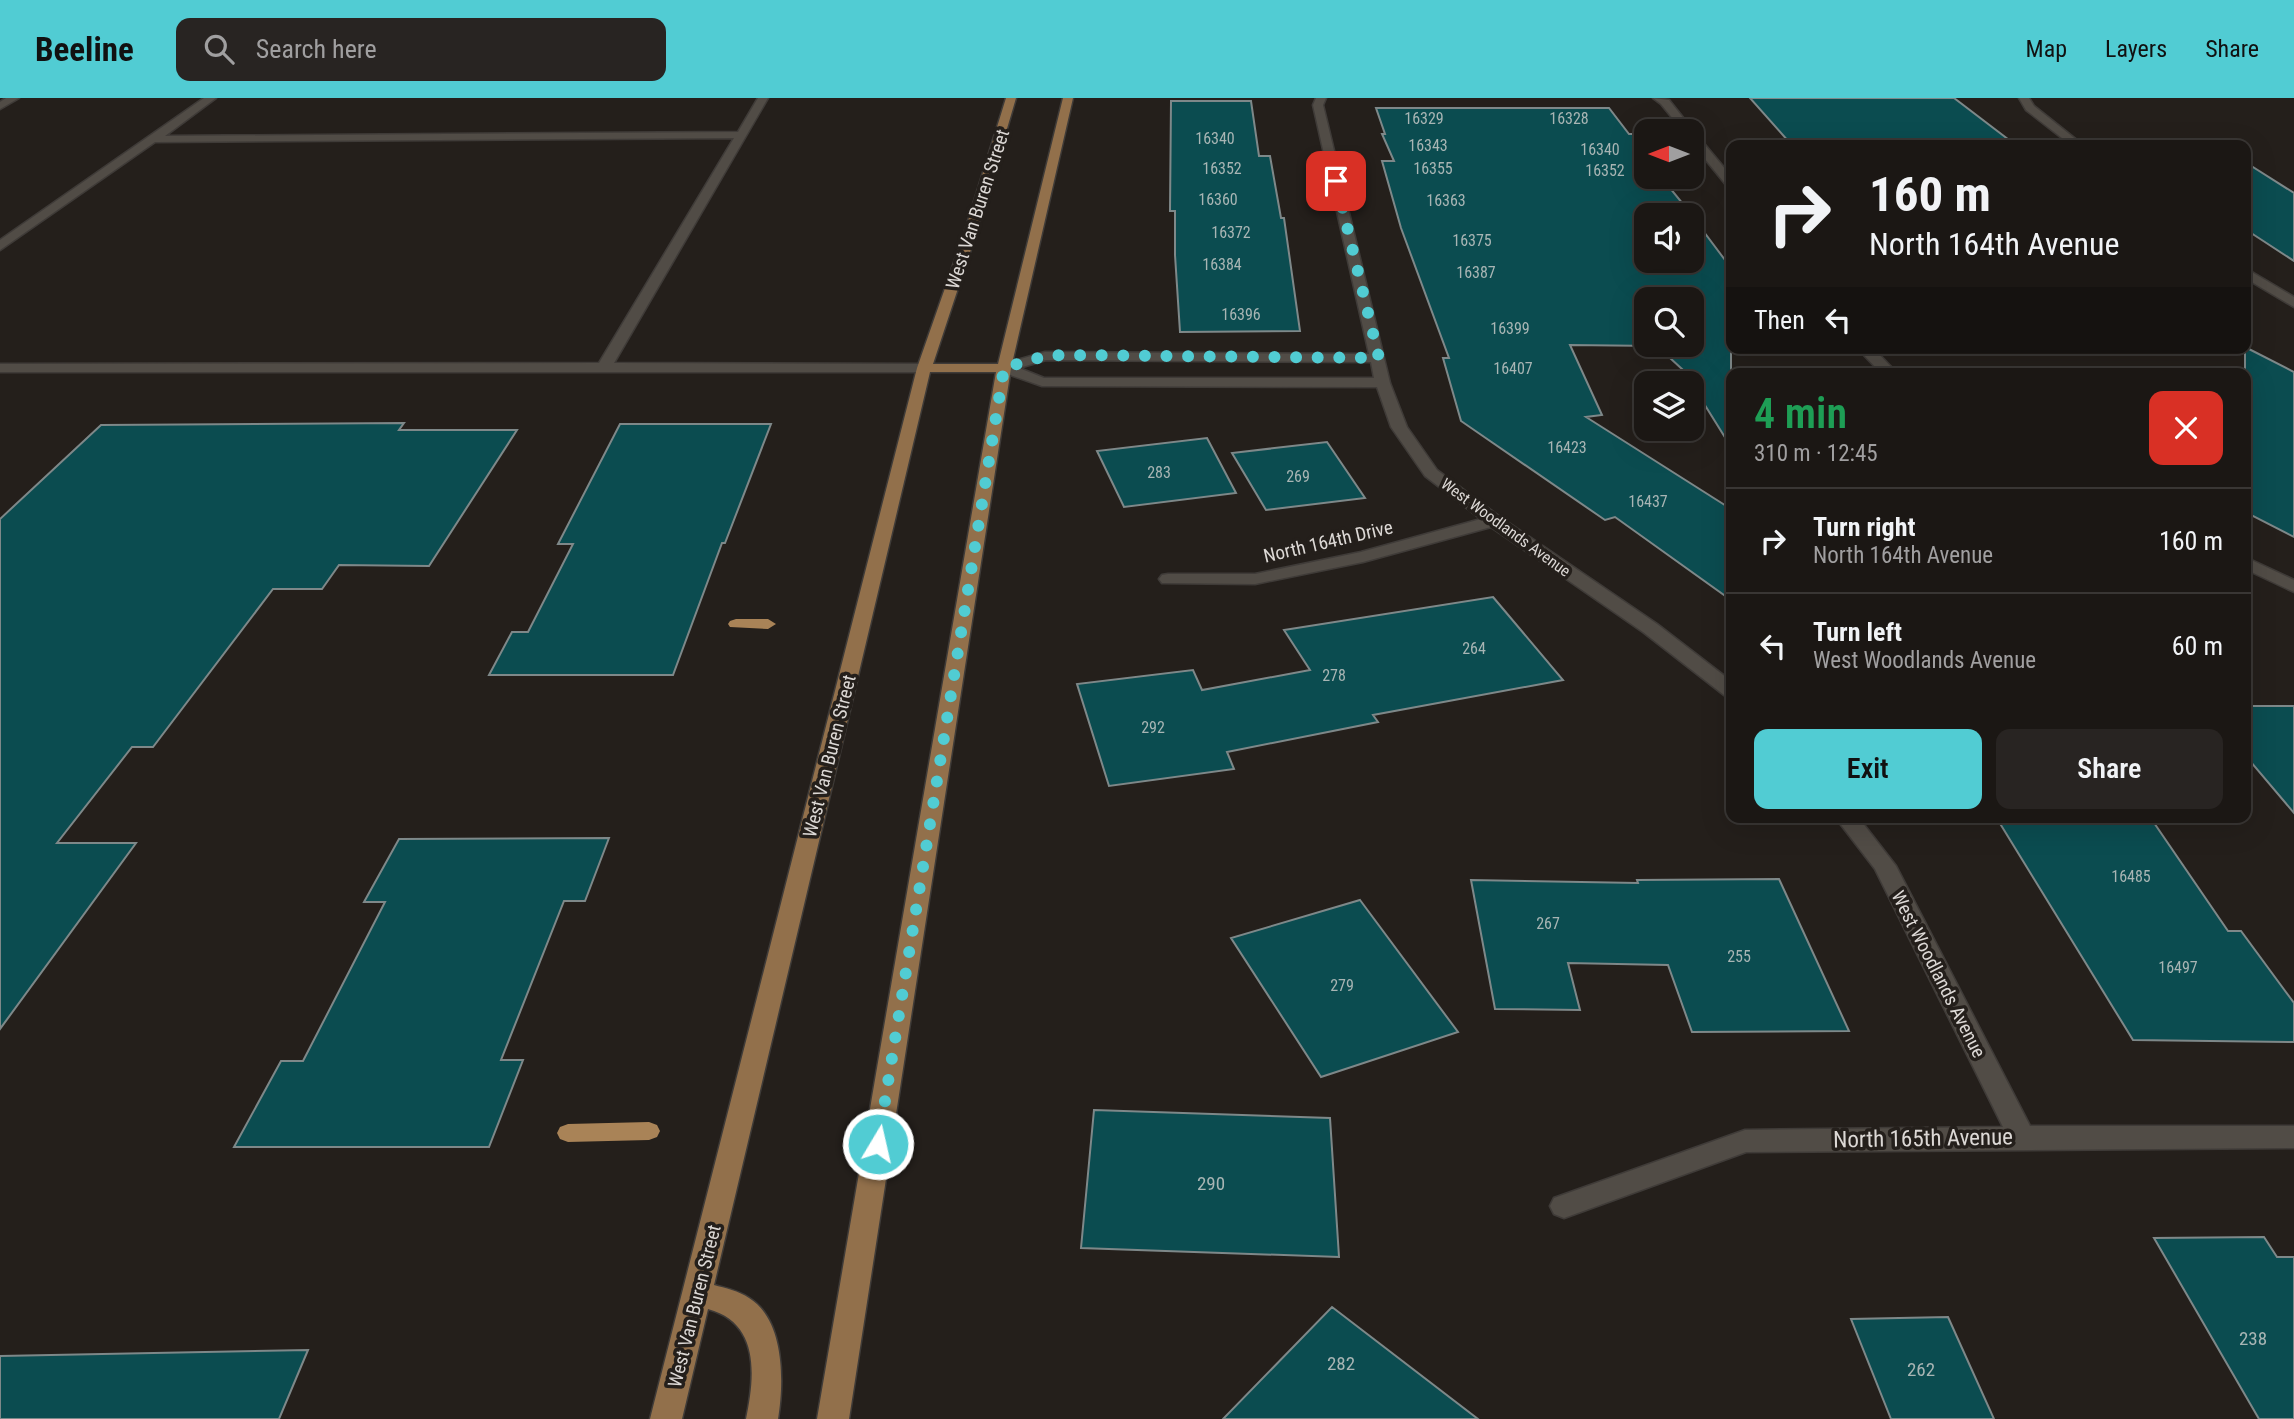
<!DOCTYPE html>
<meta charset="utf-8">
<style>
:root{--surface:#1b1714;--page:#282422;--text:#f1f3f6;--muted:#a09fa0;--line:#393634;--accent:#51ccd3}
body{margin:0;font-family:"Roboto Condensed",sans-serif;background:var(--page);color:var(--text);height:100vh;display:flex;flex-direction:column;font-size:26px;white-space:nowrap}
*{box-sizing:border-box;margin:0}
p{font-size:23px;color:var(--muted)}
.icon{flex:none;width:38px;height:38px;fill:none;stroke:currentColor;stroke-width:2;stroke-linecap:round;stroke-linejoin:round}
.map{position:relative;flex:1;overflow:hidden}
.side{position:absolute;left:1726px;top:270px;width:525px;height:455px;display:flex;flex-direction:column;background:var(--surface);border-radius:14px;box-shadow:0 7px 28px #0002,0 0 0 2px var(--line)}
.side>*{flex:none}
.top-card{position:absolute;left:1726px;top:42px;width:525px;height:214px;border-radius:14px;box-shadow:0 7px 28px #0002,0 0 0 2px var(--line);background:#1b1714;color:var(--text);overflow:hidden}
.needle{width:46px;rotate:270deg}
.controls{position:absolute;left:1634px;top:21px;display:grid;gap:14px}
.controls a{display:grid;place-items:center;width:70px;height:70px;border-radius:14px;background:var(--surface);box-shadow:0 7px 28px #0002,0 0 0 2px var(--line);font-size:35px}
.pin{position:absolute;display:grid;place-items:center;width:60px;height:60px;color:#fff;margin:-30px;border-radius:14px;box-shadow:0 4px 10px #0006}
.me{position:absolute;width:77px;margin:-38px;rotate:9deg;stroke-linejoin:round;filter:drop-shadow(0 0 5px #0008)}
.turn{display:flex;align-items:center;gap:24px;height:147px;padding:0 28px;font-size:32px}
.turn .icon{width:91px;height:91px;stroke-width:2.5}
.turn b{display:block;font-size:49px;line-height:60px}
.then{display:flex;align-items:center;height:66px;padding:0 28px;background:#0003;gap:14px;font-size:26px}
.round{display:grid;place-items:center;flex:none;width:74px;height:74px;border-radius:14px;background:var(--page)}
.head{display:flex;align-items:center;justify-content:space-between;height:119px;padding:0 28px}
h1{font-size:42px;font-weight:600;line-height:52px;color:#1e9e55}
.cta{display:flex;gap:14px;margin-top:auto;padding:14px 28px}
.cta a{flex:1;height:80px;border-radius:14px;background:var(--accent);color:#111;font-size:28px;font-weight:600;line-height:80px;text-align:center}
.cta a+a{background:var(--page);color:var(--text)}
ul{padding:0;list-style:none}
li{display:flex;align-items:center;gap:21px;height:105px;padding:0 28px;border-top:2px solid var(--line)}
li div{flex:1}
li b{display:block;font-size:26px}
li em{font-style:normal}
header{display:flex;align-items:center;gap:42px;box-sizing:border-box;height:98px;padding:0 35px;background:var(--accent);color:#111}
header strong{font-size:33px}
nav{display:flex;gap:38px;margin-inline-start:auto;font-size:24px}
.search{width:490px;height:63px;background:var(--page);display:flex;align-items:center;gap:18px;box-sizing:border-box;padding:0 24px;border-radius:14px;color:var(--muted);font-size:26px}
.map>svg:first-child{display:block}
</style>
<header>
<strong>Beeline</strong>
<div class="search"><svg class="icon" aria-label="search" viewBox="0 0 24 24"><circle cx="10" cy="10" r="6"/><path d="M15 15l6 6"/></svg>Search here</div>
<nav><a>Map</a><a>Layers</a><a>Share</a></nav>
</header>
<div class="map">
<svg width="2294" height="1321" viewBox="0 0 2294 1321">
<rect width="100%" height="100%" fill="#241f1b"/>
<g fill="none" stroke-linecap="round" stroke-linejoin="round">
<path fill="#a98357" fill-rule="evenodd" d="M736,521h32l8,5 -8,5 -38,-2 -2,-3 2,-3z
M649,1024l8,3 3,6 -3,6 -8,3 -81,2 -8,-3 -3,-6 3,-6 8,-3z"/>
</g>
<path fill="#0b4c50" stroke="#7e8889" stroke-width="2" fill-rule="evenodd" d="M1750,0h204l59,45 -224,-1z
M1171,3h80l8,55h11l11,62h3l16,113 -120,1 -5,-77v-44h-5z
M1376,10h233l20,26h5l13,19v24h14l31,38h-45v46h45v-45l39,52v179l-48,-77 -26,-24 -87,-1 32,70 -16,2 145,92v91l-116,-83 -10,3 -144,-99 -18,-63h6l-48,-130 -19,-67h12l-12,-27h3zM1647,201h45v46h-45z
M2245,64l49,31v68l-49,-32z
M2245,249l49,25v165l-49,-25z
M404,325l-5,7h118l-88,136 -90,-1 -17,24h-49l-120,158h-21l-75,96h79l-136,186v-510l101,-94z
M620,326h151l-46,119h-3l-49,132h-184l23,-43h16l45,-88h-15z
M1207,340l29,55 -112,14 -27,-56z
M1327,344l38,56 -99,12 -34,-57z
M1493,499l70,83 -190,35 5,7 -151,30 7,17 -125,17 -32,-102 116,-14 9,20 108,-20 -26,-40z
M2245,608h49v107l-49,-58z
M1996,719h154l78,114h13l53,72v39l-161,-2z
M609,740l-24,63h-21l-63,159h22l-34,87h-255l47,-86h22l82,-159h-21l35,-63z
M1779,781l70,152 -157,1 -24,-67 -100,-2 12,47 -85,-1 -24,-129 167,3 -1,-3z
M1360,802l98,132 -137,45 -90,-139z
M1094,1012l236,8 9,139 -258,-9z
M2264,1139l13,20h17v162h-35l-105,-181z
M1332,1209l146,112h-255z
M1948,1219l46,102h-103l-40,-100z
M308,1252l-29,69h-279v-63z"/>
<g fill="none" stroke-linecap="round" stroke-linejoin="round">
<g stroke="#3f3b38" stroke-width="3">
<path id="service" d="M6,0h13l-19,11v-7z
M204,0h12l-51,38 573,-4 20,-34h10l-154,265 310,1 7,4 -7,4h-924v-8l599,-1 135,-225 -579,4 -155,108v-10z"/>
</g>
<g stroke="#3f3b38" stroke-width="3">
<path id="minor" d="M1316,0h10l-3,7 67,278 17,44 30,43 63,47 157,107 74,57v16l-7,-2 -81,-63 -152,-105 -128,35 -108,22 -93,-1 -3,-4 3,-4 6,-1h87l106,-22 120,-33 -56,-43 -34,-49 -14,-40 -335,-1 -43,-15 -2,-3 2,-3 46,-13 324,2 -56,-249zM1046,262l325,2 3,16h-330l-25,-10z
M1653,0l16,2 23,29 1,2 -1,2 -9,-2 -22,-27z
M2019,0h10l5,8 49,39h-12l-45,-35z
M1692,35l4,1 35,42v11l-4,-1 -35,-43z
M2245,170l49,29v10l-49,-29z
M1857,250h16l24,25h-16z
M2245,459l49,23v12l-49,-23z
M1835,719h23l38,49 134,260h264v22l-548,4 -182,66 -10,-4 -4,-8 4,-8 191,-68 258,-3 -128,-258z"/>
</g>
<g stroke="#3f3b38" stroke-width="3">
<path id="primary" d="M1006,0h10l-40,136 -43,130h65l65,-266h10l-62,270 -162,1051h-32l179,-1047h-66l-216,913c11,3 25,6 35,13 36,22 35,85 29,121h-32c9,-43 14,-96 -38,-110l-26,110h-32l267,-1051 47,-134z"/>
</g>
<use href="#service" fill="#514c46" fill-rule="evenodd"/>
<use href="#minor" fill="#514c46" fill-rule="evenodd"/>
<use href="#primary" fill="#92704b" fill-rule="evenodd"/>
</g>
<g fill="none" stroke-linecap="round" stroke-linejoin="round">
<path stroke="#51ccd3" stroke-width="12" stroke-dasharray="0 21.6" d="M878,1046l126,-776 41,-12 20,-1 314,3 -43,-177"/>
</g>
<g text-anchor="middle" stroke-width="7" stroke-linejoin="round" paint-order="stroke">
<g font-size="16" fill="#a8b5b4">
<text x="1424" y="26">16329</text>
<text x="1569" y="26">16328</text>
<text x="1215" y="46">16340</text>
<text x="1428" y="53">16343</text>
<text x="1600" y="57">16340</text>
<text x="1222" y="76">16352</text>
<text x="1433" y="76">16355</text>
<text x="1605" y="78">16352</text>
<text x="1218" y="107">16360</text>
<text x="1446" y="108">16363</text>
<text x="1231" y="140">16372</text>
<text x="1472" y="148">16375</text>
<text x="1222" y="172">16384</text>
<text x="1476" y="180">16387</text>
<text x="1241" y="222">16396</text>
<text x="1510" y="236">16399</text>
<text x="1513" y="276">16407</text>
<text x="1567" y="355">16423</text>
<text x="1159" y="380">283</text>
<text x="1298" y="384">269</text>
<text x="1648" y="409">16437</text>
<text x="1474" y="556">264</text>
<text x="1334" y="583">278</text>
<text x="1153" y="635">292</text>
<text x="2131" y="784">16485</text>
<text x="1548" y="831">267</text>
<text x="1739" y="864">255</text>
<text x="2178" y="875">16497</text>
<text x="1342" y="893">279</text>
</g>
<g font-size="16" fill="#dcd8d5" stroke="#241f1b">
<text transform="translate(1506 429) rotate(36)" y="6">West Woodlands Avenue</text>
</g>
<g font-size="19" fill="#dcd8d5" stroke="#241f1b">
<text transform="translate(977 111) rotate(-72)" y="7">West Van Buren Street</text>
<text transform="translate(1328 443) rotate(-13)" y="7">North 164th Drive</text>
<text transform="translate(829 658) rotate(-76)" y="7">West Van Buren Street</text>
<text transform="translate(1939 876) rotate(63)" y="7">West Woodlands Avenue</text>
<text transform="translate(694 1208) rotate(-76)" y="7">West Van Buren Street</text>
</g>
<g font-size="19" fill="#a8b5b4">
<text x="1211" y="1092">290</text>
<text x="2253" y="1247">238</text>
<text x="1341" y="1272">282</text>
<text x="1921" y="1278">262</text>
</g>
<g font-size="23" fill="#dcd8d5" stroke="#241f1b">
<text transform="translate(1923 1040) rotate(-1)" y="8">North 165th Avenue</text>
</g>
</g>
</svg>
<div class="controls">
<a><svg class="needle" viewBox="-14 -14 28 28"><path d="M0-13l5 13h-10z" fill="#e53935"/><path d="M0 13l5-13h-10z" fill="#a09fa0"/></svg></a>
<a><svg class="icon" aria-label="sound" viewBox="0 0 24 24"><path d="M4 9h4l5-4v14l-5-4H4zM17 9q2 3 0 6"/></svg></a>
<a><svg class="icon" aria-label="search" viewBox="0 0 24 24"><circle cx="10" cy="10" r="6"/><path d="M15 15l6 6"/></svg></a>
<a><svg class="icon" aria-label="layers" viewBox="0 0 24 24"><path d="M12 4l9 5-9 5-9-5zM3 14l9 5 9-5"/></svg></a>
</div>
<div class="pin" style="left:1336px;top:83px;background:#d93025"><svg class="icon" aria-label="arrive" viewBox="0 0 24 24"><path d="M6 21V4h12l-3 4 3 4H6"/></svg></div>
<svg class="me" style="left:878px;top:1046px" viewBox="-20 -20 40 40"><circle r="17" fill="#51ccd3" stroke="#fff" stroke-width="3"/><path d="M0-11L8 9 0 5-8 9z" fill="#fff"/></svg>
<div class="top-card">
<div class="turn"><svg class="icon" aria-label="right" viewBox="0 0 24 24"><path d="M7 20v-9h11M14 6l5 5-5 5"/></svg><div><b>160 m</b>North 164th Avenue</div></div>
<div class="then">Then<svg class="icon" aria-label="left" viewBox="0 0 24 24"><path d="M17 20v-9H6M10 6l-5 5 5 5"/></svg></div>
</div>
<section class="side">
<div class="head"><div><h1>4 min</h1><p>310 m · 12:45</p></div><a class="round" style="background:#d93025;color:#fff"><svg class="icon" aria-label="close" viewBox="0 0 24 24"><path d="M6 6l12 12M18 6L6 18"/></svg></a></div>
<ul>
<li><svg class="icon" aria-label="right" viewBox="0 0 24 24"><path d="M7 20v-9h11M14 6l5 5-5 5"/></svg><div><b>Turn right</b><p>North 164th Avenue</p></div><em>160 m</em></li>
<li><svg class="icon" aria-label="left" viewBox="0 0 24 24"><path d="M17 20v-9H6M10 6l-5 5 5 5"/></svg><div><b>Turn left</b><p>West Woodlands Avenue</p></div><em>60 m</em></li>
</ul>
<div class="cta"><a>Exit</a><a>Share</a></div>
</section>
</div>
